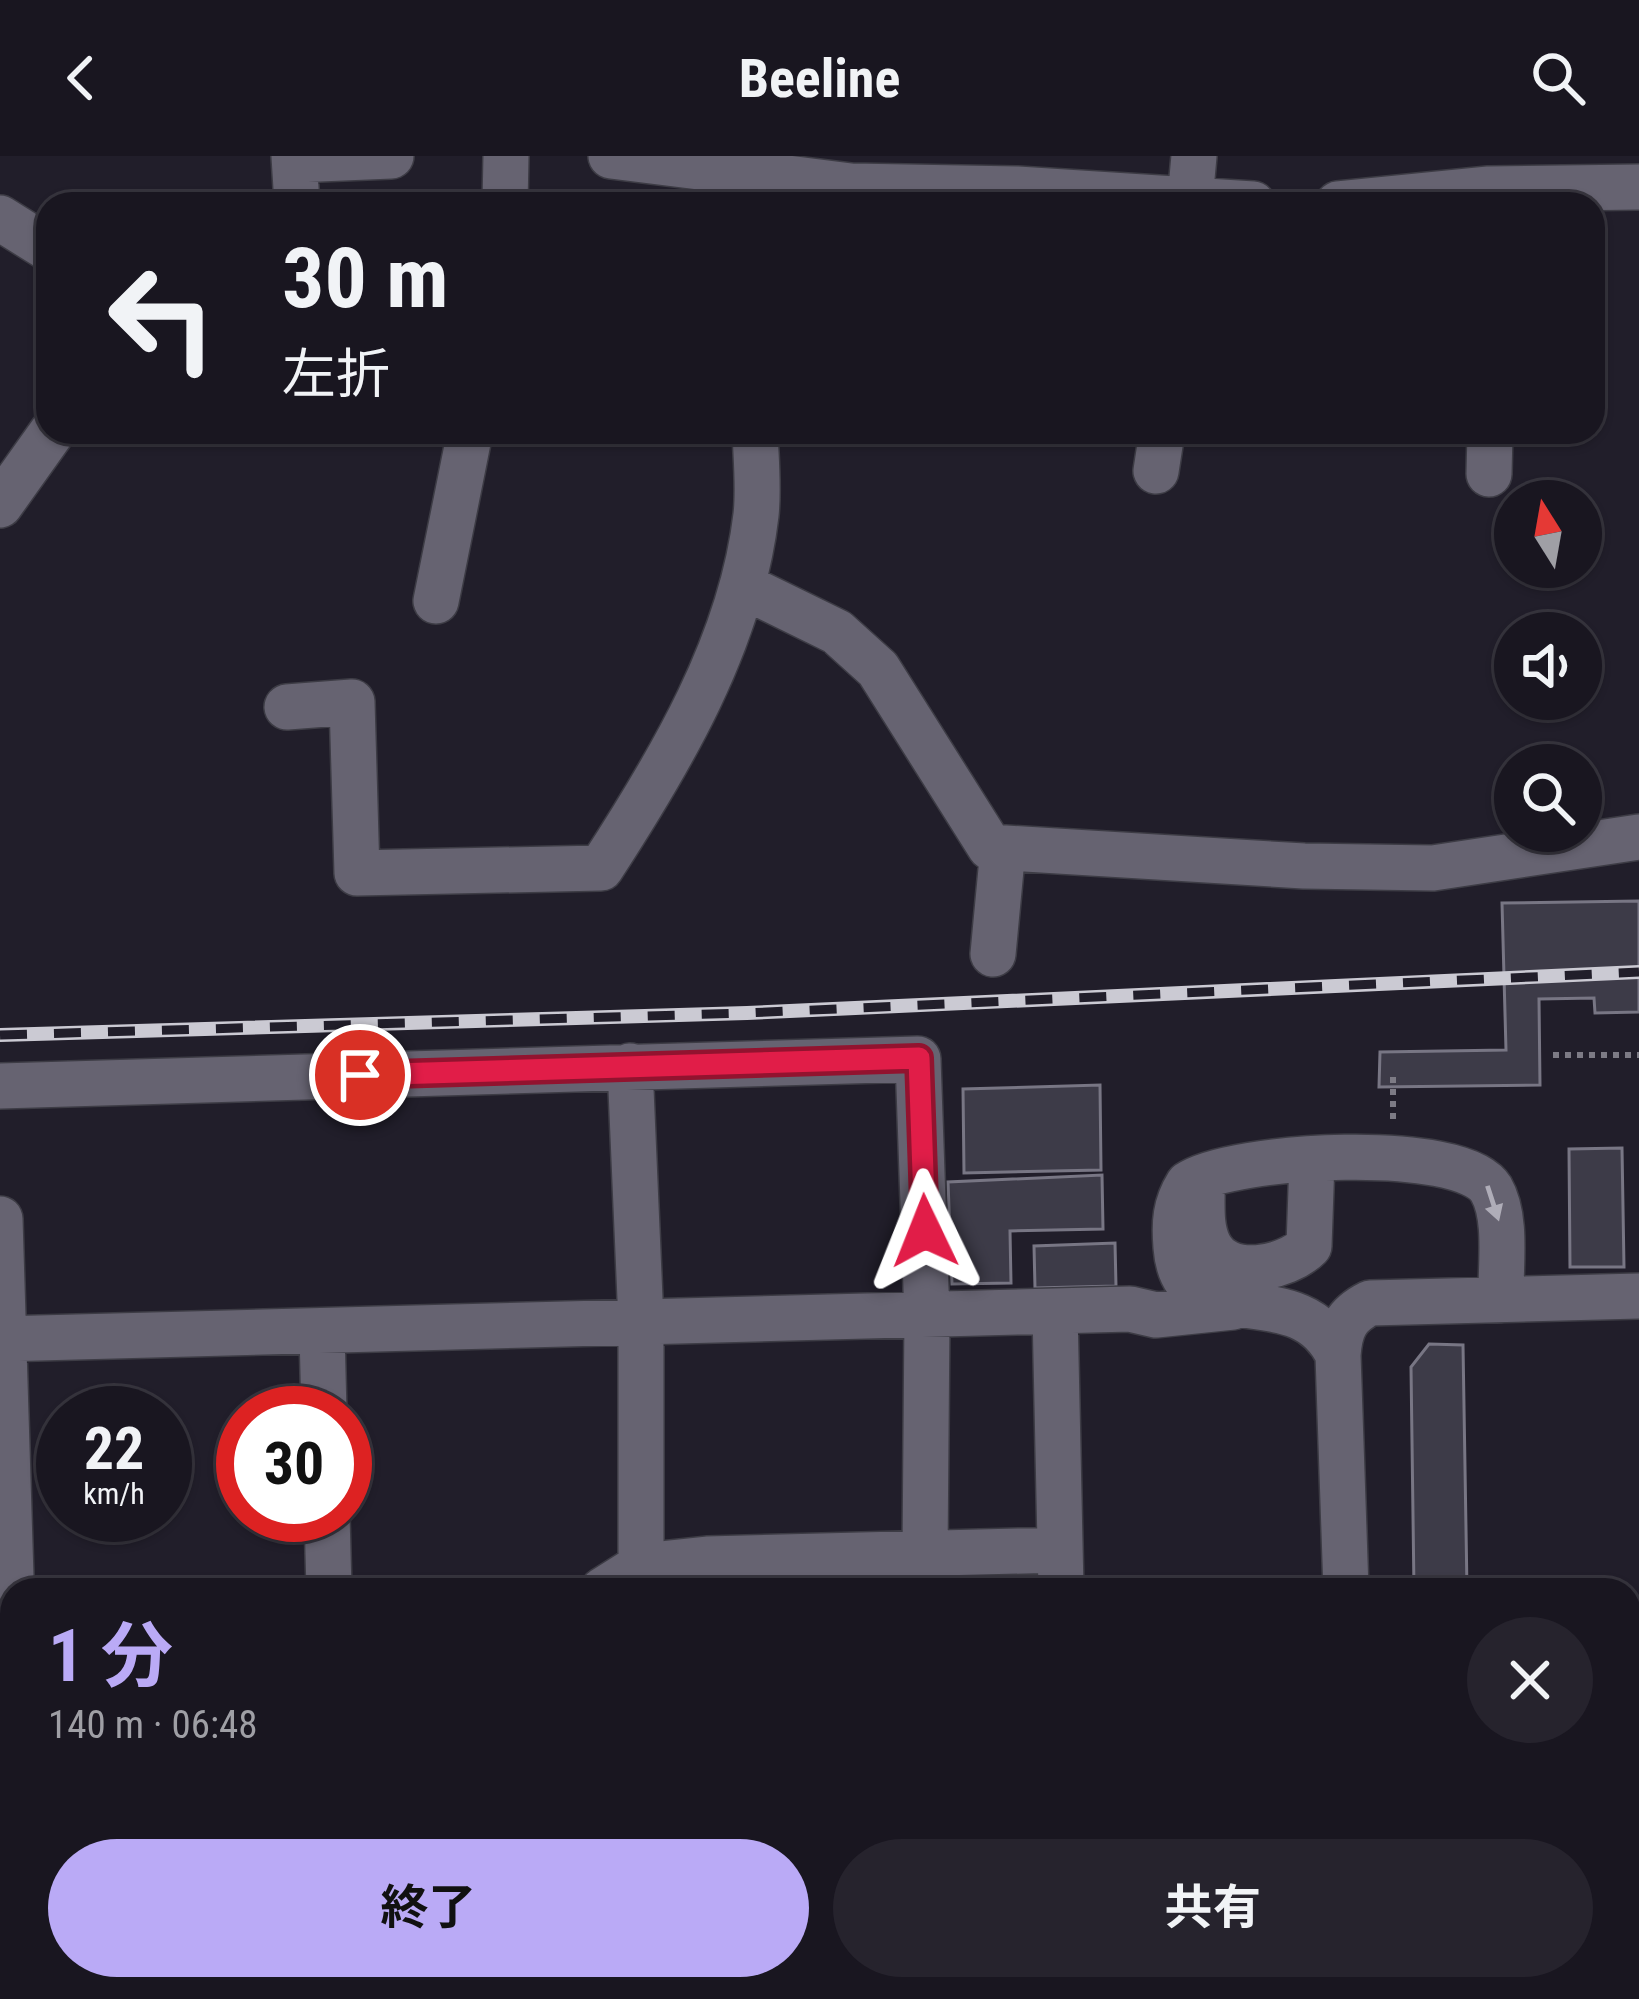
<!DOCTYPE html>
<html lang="ja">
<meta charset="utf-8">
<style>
:root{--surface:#191620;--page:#26232d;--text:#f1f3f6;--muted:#9f9fa5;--line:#37353e;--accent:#baaaf6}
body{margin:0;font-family:"Roboto Condensed","Noto Sans JP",sans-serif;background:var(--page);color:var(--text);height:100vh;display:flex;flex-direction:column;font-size:45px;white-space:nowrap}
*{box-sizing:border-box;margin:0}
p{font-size:39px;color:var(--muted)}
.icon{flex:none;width:66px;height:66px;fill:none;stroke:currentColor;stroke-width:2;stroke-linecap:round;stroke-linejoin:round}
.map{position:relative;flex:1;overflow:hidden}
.sheet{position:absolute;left:0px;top:1422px;width:1641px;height:423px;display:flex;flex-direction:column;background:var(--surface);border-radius:36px 36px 0 0;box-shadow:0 3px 9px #0004,0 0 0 3px var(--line)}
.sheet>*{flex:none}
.hud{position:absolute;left:36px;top:36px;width:1569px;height:252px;border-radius:36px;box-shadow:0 3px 9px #0004,0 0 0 3px var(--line);background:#191620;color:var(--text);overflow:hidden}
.needle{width:78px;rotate:349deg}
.buttons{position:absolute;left:1494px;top:324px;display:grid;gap:24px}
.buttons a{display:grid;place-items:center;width:108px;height:108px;border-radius:50%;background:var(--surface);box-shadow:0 3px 9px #0004,0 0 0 3px var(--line);font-size:60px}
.speed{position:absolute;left:36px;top:1230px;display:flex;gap:24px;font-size:60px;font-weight:700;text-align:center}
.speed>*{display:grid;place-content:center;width:156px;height:156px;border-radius:50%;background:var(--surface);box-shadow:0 3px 9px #0004,0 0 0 3px var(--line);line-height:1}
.speed small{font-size:30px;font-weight:400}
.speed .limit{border:18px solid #d22;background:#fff;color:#111}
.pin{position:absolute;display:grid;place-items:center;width:102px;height:102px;color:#fff;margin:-51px;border:6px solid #fff;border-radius:50%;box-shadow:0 3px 12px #0007}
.me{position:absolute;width:132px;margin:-66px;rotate:358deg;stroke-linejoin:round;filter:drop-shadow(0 0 9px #0008)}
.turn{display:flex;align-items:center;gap:42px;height:252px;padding:0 48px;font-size:54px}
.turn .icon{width:156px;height:156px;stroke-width:2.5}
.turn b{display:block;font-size:84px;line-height:102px}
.round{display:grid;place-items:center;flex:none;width:126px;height:126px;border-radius:63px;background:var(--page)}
.head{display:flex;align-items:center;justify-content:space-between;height:204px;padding:0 48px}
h1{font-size:72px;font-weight:700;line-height:90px;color:var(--accent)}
.cta{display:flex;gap:24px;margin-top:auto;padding:24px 48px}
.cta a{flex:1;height:138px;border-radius:72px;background:var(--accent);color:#111;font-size:48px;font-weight:700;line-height:138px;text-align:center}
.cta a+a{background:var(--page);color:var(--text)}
header{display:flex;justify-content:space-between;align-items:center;height:156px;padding:0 48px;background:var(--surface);font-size:54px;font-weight:700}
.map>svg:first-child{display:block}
</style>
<header><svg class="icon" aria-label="back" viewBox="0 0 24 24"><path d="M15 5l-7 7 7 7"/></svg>Beeline<svg class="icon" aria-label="search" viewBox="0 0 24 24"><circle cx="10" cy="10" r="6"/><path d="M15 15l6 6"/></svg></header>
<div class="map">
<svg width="1639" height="1843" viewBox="0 0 1639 1843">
<rect width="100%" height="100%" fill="#211e2a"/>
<path fill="#3d3b48" stroke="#787684" stroke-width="3" d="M1639,745v111l-44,1 -1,-15 -55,1 1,86 -161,2 1,-35 126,-2 -4,-147z
M1100,929l1,85 -137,3 -1,-84z
M1622,992l2,119h-54l-1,-118z
M1102,1019l1,54 -93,2 1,52 -59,1 -4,-102z
M1115,1087l1,43 -81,2 -1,-42z
M1429,1188l34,1 4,245h-53l-3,-223z
M676,1833h59l6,10h-59z"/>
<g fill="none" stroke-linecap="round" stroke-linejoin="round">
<g stroke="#3d3c45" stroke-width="48">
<path id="minor" d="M294,0l3,48
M611,0l240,30 166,3 236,15
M295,4l96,-4
M1190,44l4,-44
M505,48l1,-48
M1338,48l151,-15 150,-2
M0,62l48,30
M1156,315l6,-39
M1489,318l1,-42
M0,349l52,-73
M743,430l94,46 41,37 112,178 314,19 129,2 206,-31
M436,445l34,-169
M287,551l65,-5 5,171 244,-5c69,-106 140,-225 155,-353 3,-27 0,-56 -1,-83
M993,798l10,-106
M630,910l11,256v244l16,24
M0,930l918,-27 9,258 -2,237
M1202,1023c1,21 -3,46 7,66 18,36 77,24 100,1l3,-85
M0,1063l12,391
M1055,1155l6,279
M322,1177l2,80
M0,1183l1130,-30 26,6 77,-8
M1338,1199c-40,-85 -155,-12 -162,-108 -2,-25 -1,-42 12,-63 43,-30 274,-43 303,5 17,29 9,79 10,111
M327,1359l2,75
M603,1434l38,-24 66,-7 353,-9
M1346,1434l-8,-235c2,-27 8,-40 32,-52l269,-7
M1629,1520h10
M1629,1786h10
M0,1806l12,-7
M49,1833l6,10
M498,1843l16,-10
M794,1843l4,-10
M1067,1843l4,-10"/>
</g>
<path stroke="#7d7b85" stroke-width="6" stroke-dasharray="6 6" stroke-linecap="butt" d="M1553,899h86
M1393,963v-44"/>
<use href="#minor" stroke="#666371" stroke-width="45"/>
<g stroke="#cbcad3" stroke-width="14">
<path id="rail" d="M0,879l747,-22 892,-41"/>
</g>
<use href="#rail" stroke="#211e2a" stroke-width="9" stroke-dasharray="27" stroke-linecap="butt"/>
</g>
<defs><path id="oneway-solid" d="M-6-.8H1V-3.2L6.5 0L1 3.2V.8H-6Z" transform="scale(3)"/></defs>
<use fill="#afadb8" href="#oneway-solid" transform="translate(1493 1047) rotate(72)"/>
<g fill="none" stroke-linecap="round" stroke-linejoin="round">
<g stroke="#92132f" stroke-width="30">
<path id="route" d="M360,919l559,-17 6,173"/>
</g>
<use href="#route" stroke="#e11d48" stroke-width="21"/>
</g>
</svg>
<div class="buttons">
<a><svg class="needle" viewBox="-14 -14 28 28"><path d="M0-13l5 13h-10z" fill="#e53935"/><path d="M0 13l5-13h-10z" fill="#9f9fa5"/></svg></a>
<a><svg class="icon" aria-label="sound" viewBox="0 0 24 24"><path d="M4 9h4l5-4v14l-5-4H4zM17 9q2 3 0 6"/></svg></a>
<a><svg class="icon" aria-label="search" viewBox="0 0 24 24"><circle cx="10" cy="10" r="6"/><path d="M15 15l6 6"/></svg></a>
</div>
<div class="speed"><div>22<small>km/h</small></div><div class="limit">30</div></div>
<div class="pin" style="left:360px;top:919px;background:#d93025"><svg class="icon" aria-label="arrive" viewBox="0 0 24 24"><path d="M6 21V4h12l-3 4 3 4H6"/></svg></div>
<svg class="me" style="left:925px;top:1075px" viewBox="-20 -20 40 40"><path d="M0-17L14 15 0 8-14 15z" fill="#e11d48" stroke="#fff" stroke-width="4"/></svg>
<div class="hud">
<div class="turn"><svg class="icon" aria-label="left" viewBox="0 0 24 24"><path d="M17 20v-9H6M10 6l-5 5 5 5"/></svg><div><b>30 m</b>左折</div></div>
</div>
<section class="sheet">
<div class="head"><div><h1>1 分</h1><p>140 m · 06:48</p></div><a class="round"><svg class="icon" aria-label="close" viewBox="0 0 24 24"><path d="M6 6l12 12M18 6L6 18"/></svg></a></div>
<div class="cta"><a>終了</a><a>共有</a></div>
</section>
</div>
